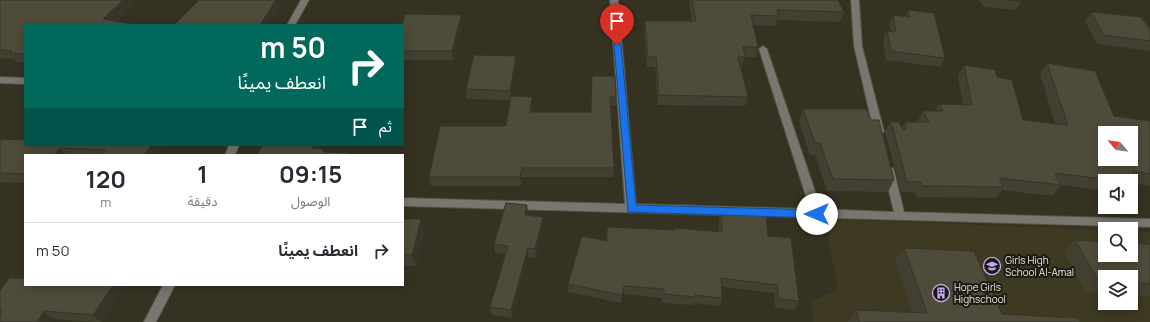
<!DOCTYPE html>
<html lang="ar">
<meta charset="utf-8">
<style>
:root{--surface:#fff;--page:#f2f2f3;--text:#2b2b33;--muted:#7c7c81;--line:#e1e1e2}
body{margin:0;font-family:Manrope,"Noto Sans Arabic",sans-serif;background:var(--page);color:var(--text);direction:rtl;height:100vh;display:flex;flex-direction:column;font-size:15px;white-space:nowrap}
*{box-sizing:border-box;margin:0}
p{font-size:13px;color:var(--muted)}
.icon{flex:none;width:22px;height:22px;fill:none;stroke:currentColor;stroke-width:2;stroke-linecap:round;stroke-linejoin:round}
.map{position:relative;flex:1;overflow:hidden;direction:ltr}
.drawer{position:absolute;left:24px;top:154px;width:380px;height:132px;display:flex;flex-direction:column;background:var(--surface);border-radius:0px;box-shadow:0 2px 10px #0003;direction:rtl}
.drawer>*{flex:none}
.hud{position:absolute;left:24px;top:24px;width:380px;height:122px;border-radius:0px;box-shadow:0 2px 10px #0003;direction:rtl;background:#00695c;color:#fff;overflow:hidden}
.needle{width:26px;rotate:299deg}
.controls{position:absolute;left:1098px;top:126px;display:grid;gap:8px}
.controls a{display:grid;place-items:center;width:40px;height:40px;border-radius:0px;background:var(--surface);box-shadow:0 2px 10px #0003;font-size:20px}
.pin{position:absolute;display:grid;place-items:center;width:34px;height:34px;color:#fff;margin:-41px -17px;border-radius:50% 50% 50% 0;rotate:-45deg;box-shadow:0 0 4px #0007}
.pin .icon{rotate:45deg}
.me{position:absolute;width:44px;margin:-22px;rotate:270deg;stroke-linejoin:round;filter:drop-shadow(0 0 3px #0008)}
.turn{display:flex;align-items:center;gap:14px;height:84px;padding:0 12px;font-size:18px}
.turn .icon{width:52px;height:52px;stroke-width:2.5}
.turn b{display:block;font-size:28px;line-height:34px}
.then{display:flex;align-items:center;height:38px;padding:0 12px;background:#0003;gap:8px;font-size:15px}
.eta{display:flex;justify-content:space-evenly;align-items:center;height:68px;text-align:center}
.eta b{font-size:24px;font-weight:700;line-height:28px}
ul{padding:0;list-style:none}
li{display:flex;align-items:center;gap:12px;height:56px;padding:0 12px;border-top:1px solid var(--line)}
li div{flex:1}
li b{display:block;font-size:15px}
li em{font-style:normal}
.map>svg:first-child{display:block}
</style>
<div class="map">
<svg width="1150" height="322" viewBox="0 0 1150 322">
<rect width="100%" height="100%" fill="#353222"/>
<path fill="#3d3922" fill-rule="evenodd" d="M825,219l280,11v25h26v-24l19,1v90h-336l-3,-21 27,-11zM1105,277h26v26h-26z"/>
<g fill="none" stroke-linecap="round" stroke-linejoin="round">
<g stroke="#525041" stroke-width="2">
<path id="minor" d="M301,0h8l-14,25h-8z
M610,0h8l18,204 174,5 -51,-160 4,-3 4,3 54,160 73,3 -10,-41 1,-3h8l1,3 10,41 246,7v8l-747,-21v-8l222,6z
M851,0h8l3,46 22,86 -5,3 -5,-3 -20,-86z
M0,77l25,1v6l-25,-1z
M229,145h10l-4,10h-10z
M163,285h12l-19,37h-12z"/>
</g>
<use href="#minor" fill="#78766e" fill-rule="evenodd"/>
</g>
<path fill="#434032" d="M0,0h137l-21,21 -91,4v37h-9l-2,-3 -14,-1z
M689,0h149l6,12 -4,10 -63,-2 -1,6 -23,-1 5,22 -2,10h-11l-3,10h-1l7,30 -3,9 -87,-1 -3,-38h-8l-3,-37 1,-9h47z
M979,0h42v1l-5,9 -32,-3z
M908,10l37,48 -5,9 -54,-7 -3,-20 4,-9h4l-2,-7 4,-9 13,1z
M1091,12l59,17v22l-53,-7 -12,-23z
M462,24l-9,36h-50v-35z
M1047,63l67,53 36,5v65l-13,-2 -6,7v-10h-26v10l-44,-6 -9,11 -50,-6 -6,8 -79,-1 -2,-5h-14l-16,-60 6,-10 11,6 3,-6h12l6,-11h12l4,-7 24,1 -5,-29 6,-11 33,12 26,43 32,4 -15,-50z
M516,65l-5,31 21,1v9l-1,6h60l1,-36 24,21v9h-5l3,62 -1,9h-91l-1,9h-90l-2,-9 77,-51 4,-26 -43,-1 -1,-10z
M803,109l91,71 -6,12 -61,-1 -12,-36h-5l-11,-34z
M0,140l25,5h139l-7,10h-132v28l-25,-1z
M527,205l1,10 15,11 -7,32 -8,-1 -16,61 -20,-3 -2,-8 15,-53 -10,-1 -1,-9z
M721,210l47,26 31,65 -4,9 -20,-3 -1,-14 -52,-6v11l-2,8 -26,-3 -1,2 -31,-2v-5l-39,-4 -2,9 -53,-11v-8l39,-43v-14l67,3 1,-2 44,3v-12z
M403,219l22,12 -9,35h-13z
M1075,240l75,4v52l-19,-1v-18h-26v16l-19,-1 -22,-40z
M904,248l98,66 78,8h-232l8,-12 56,2 -17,-51z
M25,285h101l-24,37h-8l-41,-3 -2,3h-51v-31z"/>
<path fill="#373429" d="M123,0h14l-25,25 -9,-6z
M276,0h4l2,4 -13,21h-9z
M461,15l1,9 -9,36 -1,-9z
M516,56v9l-5,35 -1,-9z
M532,97v9l-2,15v-9z
M151,145h13l-7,10h-13z
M314,145h8l-4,10 -6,-7z
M60,148l6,7h-12z
M522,168v9l-1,9 -1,-9z
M527,205l1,9 -2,10 -1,-9z
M543,217v9l-7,32 -1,-9z
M421,219l4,12 -9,35 -4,-11z
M528,248v9l-16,61 -1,-8z
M113,285h13l-24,37h-1l-8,-7z
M624,286l-1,8 -2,9 1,-8z
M44,311l9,8 -2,3h-14z"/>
<path fill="#4e4b3a" stroke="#373429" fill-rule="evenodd" d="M0,0h123l-20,19 35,6h-113v29l-16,-1 3,-2 -12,-1z
M199,0h77l-16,25h-86z
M692,0h146l6,12 -67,-2 1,6 -27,-1 7,32h-15l2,10h-7l10,40 -89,-2 -3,-38h-8l-3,-36h51z
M1008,0h13v1z
M908,10l26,3 11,45 -54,-7 -4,-20 9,1 -3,-17 17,2z
M1091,12l50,5 9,12v12l-46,-6z
M405,14l56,1 -9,36h-49v-26h-1z
M474,55l42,1 -6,35 -44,-2z
M1047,63l48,8 19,45 36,5v53l-18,-3 6,12 -7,-1v-1h-11l-65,-8 6,12 -62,-7 5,9 -81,-1 -2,-4h-14l-16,-60h8l4,8 3,-1 -1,-7h24l-6,-11h20l-4,-7 33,1 -8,-40 31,5 2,7 15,3 11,40 45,5zM1105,133h26v26h-26z
M592,76h23l1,21h-6l4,71h-92l-2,9h-91l11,-51h66l5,-30 21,1 -2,15h61z
M803,109h63l5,11h8l15,60 -61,-1 -13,-36h-5z
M25,139v6h126l-7,10h-43l4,-5 -45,-2 -6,7h-29v19l-25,-1v-33z
M263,145h51l-2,3 12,1 -1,3 27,1 -2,2h-91z
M506,203l21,2 -2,10 18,2 -8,32 -7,-1 -17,62 -21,-3 18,-61 -14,-2z
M721,210l45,5 2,21 23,2 8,63 -20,-2 -2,-14 -56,-7 1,20 -27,-3v2l-31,-3v-5l-40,-3 -2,9 -54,-11 14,-48 25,5v-14l68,3v-2l47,4z
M403,219h18l-9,36 -9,-1z
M1075,240l30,2v13h26v-12l19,1v40l-19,-2v-5h-26v4l-7,-1z
M904,248l70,3 28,63 76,4 2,4h-221l-3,-12 71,3z
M9,278h16v7h88l-20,30 -49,-4 -7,11h-37v-7l2,-4h-2v-20z"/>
<path fill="#1a73e8" stroke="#114b97" d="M615,43h5l1,2 15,160 181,5 4,1 1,3 -1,3 -4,1 -189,-6 -14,-167z"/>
<defs>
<g id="school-ring" transform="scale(0.9)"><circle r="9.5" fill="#1b1a13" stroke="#c3a7f2" stroke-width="1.5"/><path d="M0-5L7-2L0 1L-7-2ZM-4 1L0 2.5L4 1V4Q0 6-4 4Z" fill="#c3a7f2"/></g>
<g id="building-ring" transform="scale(0.9)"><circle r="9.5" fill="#1b1a13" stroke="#c3a7f2" stroke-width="1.5"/><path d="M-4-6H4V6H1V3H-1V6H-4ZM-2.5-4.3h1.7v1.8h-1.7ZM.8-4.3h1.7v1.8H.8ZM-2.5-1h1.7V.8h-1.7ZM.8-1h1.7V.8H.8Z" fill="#c3a7f2"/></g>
</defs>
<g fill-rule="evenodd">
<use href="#school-ring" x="992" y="266"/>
<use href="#building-ring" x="941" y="293"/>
</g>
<g text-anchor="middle" stroke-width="4" stroke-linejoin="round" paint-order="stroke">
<g font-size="10" fill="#edebe1" stroke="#1b1a13" text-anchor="start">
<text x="1005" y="264">Girls High<tspan x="1005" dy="12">School Al-Amal</tspan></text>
<text x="954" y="291">Hope Girls<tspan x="954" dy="12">Highschool</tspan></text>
</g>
</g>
</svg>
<div class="controls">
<a><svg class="needle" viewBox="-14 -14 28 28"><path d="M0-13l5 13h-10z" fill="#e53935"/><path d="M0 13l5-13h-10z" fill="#7c7c81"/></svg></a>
<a><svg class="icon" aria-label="sound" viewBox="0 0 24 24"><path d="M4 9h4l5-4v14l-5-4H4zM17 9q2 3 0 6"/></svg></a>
<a><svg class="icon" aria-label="search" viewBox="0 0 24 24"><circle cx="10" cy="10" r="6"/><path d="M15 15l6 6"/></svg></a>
<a><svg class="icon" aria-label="layers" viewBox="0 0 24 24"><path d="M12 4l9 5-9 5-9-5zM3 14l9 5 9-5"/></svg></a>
</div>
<div class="pin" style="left:617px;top:45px;background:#d93025"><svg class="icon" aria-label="arrive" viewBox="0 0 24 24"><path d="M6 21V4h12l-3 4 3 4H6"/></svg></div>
<svg class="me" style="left:817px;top:214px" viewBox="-20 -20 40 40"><circle r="19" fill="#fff"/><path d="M0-13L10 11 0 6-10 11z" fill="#1a73e8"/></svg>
<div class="hud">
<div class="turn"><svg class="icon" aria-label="right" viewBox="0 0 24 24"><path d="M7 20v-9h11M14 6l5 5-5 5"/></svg><div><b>50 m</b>انعطف يمينًا</div></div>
<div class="then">ثم<svg class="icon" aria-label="arrive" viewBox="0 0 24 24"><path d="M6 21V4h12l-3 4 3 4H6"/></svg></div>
</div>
<section class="drawer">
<div class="eta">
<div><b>09:15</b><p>الوصول</p></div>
<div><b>1</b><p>دقيقة</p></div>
<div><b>120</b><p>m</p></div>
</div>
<ul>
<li><svg class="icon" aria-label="right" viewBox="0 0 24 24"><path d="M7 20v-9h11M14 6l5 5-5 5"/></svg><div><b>انعطف يمينًا</b></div><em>50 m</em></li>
</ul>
</section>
</div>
